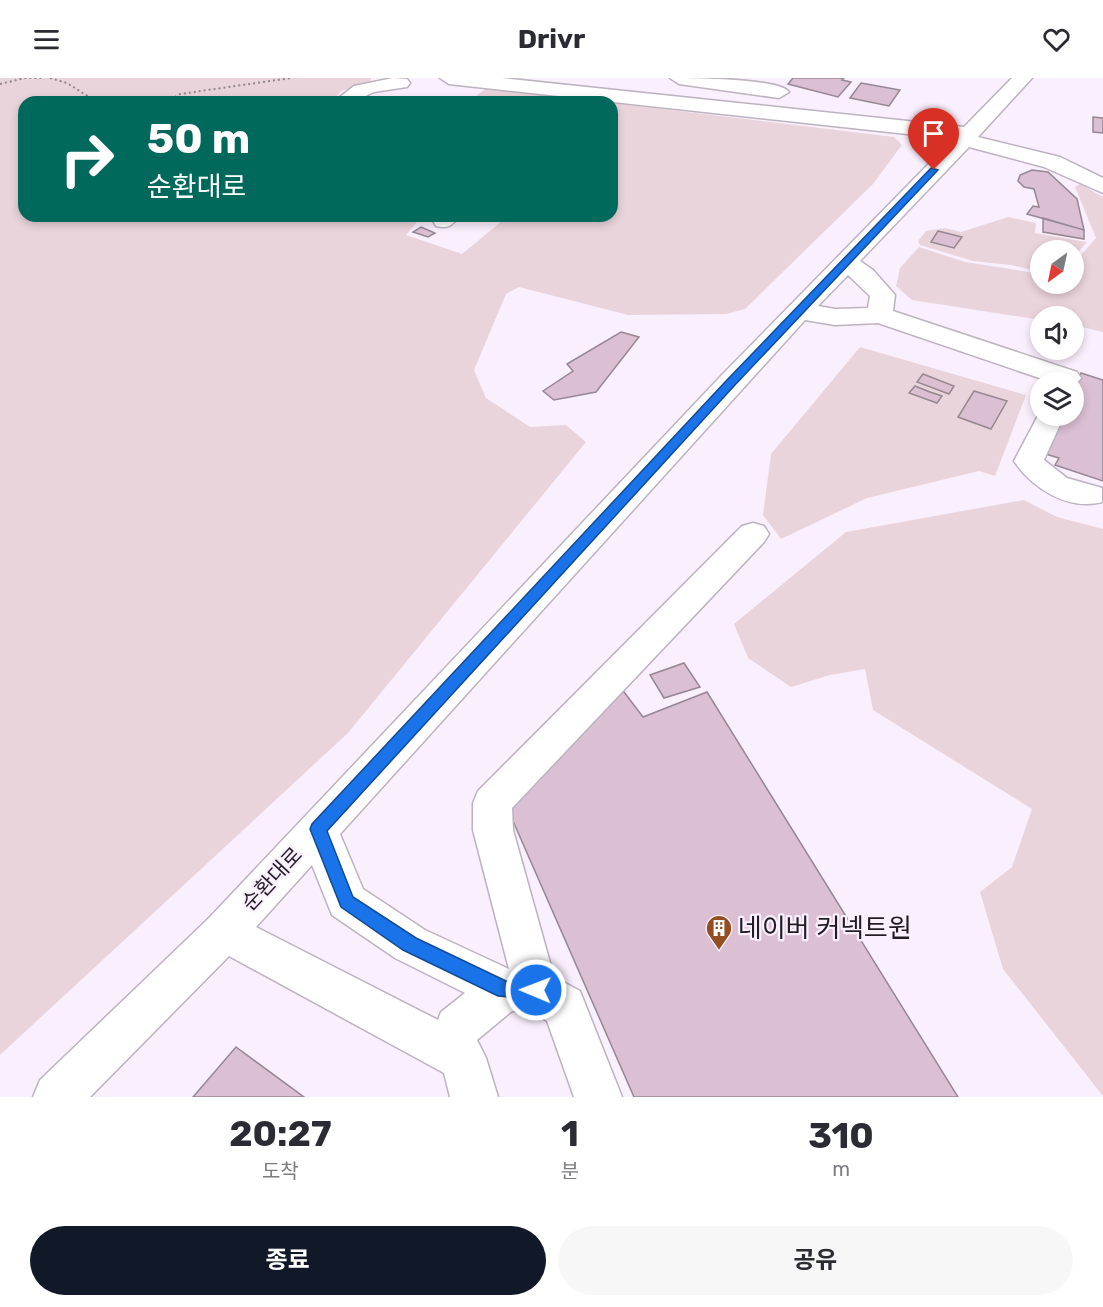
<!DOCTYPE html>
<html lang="ko">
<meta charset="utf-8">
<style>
:root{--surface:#fff;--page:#f7f7f7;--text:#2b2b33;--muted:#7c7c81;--accent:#111827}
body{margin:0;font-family:Rubik,"Noto Sans KR",sans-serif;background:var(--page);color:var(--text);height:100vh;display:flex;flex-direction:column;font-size:22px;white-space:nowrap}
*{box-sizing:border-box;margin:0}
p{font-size:20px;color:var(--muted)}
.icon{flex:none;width:33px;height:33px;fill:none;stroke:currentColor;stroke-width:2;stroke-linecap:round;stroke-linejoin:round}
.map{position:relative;height:1019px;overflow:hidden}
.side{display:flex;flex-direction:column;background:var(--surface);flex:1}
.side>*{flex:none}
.guide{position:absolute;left:18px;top:18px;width:600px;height:126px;border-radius:18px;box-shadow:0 3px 9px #0003;background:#00695c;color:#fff;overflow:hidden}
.needle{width:39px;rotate:213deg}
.buttons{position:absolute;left:1030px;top:162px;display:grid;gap:12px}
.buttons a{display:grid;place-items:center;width:54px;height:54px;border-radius:50%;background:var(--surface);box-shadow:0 3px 9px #0003;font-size:30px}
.pin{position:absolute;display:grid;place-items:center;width:51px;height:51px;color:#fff;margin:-62px -26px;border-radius:50% 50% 50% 0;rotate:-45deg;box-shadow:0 0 6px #0007}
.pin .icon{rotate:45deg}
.me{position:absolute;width:66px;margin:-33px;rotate:271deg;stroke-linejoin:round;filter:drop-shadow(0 0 4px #0008)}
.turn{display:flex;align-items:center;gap:21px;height:126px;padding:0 30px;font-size:27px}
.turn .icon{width:78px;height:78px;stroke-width:2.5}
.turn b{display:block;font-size:42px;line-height:51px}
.eta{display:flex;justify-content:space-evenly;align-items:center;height:102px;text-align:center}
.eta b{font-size:36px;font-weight:700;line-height:42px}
.cta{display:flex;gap:12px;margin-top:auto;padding:12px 30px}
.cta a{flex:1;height:69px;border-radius:36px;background:var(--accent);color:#fff;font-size:24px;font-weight:700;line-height:69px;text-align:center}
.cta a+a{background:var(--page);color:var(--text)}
header{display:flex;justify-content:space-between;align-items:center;height:78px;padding:0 30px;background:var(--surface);font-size:27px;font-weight:700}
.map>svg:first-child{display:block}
</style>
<header><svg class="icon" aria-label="menu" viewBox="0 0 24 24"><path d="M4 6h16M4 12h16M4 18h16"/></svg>Drivr<svg class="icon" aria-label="heart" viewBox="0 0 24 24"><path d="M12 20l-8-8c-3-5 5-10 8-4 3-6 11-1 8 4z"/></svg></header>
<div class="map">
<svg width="1103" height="1019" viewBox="0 0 1103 1019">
<rect width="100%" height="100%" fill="#faeffd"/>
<path fill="#ead4db" d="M0,0h371l-1,6 -29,7 -4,5 4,6h-317v114h398l-16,19 56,19 46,-38h104v-113l282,34 8,8 -29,39 -128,125 -19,5 -98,1 -109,-28 -13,7 -32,76 12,28 44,29 36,-2 20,17 -238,291 -348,322z
M487,10l118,14h-125l-3,-7z
M1080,106l23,13v135l-29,-7v-9h-33v4l-129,-20 -16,-14 4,-18 19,-21 46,15 76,12v10h33v-21l22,-25 -21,-51z
M1008,139l28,6 -1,10 52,9 -13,15v-7h-33v22l-30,-7 -38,-4 -53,-16 -2,-4 8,-10 19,-3 16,4z
M860,269l166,48 -31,81 -16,-5 -112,27 -86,41 -18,-24 8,-61z
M1024,422l33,17 46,12v567l-100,-127 -23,-77 32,-25 20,-58 -159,-99 -8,-41 -35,6 -39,12 -43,-29 -14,-34 112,-92z"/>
<path fill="#dbbfd3" stroke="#968891" stroke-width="1.5" d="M793,0h51l-2,2 9,2 -13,15 -50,-13z
M861,5l39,7 -11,16 -39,-8z
M1093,39l10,1v15l-10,-1z
M1032,92l16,2 29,27 7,31 -57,-16 6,-8 6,1 -5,-18 -10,-2 -6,-6 2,-6z
M1043,140l41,12v9l-41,-7z
M421,149l14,6 -7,4 -15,-5z
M938,153l24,6 -8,11 -23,-6z
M621,254l18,5 -43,55 -42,8 -11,-9 30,-20 -6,-7z
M1081,295l22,7v101l-48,-16 4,-7 -17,-5 18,-37h14v-29z
M923,296l31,12 -5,8 -32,-12z
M915,308l15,6 12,4 -5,7 -28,-10z
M974,313l33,10 -16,28 -33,-12z
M684,585l16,24 -36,11 -14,-23z
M621,610l22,29 64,-25 251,405h-324l-128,-292z
M236,969l68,50h-111z"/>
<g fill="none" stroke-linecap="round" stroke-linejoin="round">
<g stroke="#bdb2bf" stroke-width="3">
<path id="minor" d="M393,0l14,1 3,4 -3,4 -33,5 -21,10 -10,-1 -3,-4 14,-11z
M440,0h62l462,49 48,-49h20l-54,59 82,20 43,21v15l-59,-26 -75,-20 -109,114 13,9 22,25 -2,16 184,61 4,6 -7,9v-5h-23l-173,-59 -43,2 -30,-5 -465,514 23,55 62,41 84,39 -36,-139v-27l5,-12 264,-265 11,-3 11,3 5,8 -5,8 -252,266 1,22 41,147 26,14 42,106h-48l-27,-76 -16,-10h-19l-35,29 9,18 12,39h-48l-6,-24 -215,-117 -139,141h-57l7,-17 169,-162 511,-541 233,-238 -504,-55zM848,197l22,21 -2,12 -33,1 -17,-3zM312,787l20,50 63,43 70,35 -24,19 -3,8 -182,-93z
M670,0c19,0 109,0 119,14l-10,6 -100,-14z
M436,138h23c-7,10 -11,13 -23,10l-3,-5z
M1041,332v6h23l-20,44 23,18 35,10v14c-34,9 -70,-14 -88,-41z"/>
</g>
<path stroke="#8d868f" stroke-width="2" stroke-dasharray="2 3" stroke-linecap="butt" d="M50,0l17,5 30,19
M0,6l25,-6h18
M166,24l14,-8 111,-16"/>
<use href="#minor" fill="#fff" fill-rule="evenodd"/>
</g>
<path fill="#1a73e8" stroke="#114b97" stroke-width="1.5" d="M931,90l7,2 -204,216 -407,445 26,66 63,41 90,43 36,3 3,6 -3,6 -6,3 -38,-3 -95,-46 -62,-43 -31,-78 2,-5 414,-443z"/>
<defs>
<g id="building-pin" transform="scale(1.35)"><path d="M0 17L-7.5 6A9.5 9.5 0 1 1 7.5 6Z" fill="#934e22" stroke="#faeffd"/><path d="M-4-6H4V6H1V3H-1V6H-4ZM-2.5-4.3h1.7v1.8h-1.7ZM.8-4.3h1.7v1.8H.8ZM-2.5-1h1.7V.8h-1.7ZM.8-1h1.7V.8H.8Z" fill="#fff"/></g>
</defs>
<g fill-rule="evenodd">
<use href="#building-pin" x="719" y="850"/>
</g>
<g text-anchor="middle" stroke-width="4.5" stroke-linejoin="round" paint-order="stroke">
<g font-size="21" fill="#211d22" stroke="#faeffd">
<text transform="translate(272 801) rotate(-47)" y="7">순환대로</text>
</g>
<g font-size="26" fill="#211d22" stroke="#faeffd" text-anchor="start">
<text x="738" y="859">네이버 커넥트원</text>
</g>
</g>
</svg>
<div class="buttons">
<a><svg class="needle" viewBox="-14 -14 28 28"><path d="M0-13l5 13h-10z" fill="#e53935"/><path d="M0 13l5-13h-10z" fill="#7c7c81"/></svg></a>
<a><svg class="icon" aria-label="sound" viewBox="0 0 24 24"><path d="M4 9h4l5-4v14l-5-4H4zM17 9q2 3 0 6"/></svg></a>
<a><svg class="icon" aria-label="layers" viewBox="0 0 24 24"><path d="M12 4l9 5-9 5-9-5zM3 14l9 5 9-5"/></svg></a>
</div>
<div class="pin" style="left:934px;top:92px;background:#d93025"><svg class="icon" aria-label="arrive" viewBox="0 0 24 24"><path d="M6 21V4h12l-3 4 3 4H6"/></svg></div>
<svg class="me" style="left:536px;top:912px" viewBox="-20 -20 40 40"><circle r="17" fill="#1a73e8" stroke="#fff" stroke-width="3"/><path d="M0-11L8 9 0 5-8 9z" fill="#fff"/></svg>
<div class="guide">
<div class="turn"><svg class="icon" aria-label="right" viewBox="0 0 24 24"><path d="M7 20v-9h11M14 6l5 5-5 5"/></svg><div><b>50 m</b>순환대로</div></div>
</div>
</div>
<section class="side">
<div class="eta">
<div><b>20:27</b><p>도착</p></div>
<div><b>1</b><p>분</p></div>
<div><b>310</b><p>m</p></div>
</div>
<div class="cta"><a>종료</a><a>공유</a></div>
</section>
